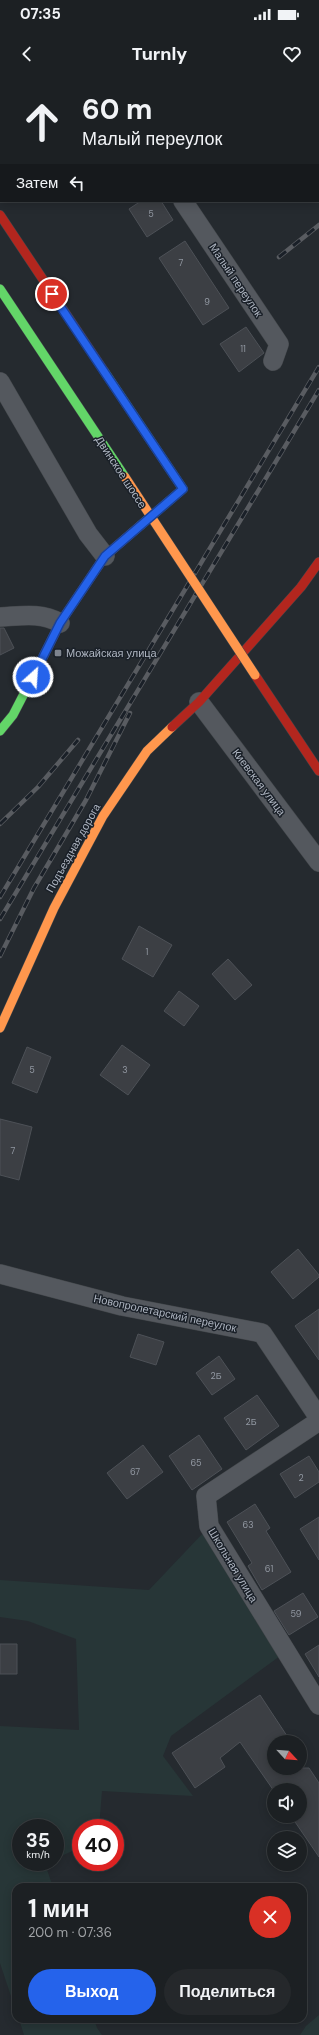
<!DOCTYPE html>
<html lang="ru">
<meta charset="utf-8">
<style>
:root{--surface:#1c2023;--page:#25282b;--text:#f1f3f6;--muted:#a0a3a6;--line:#3a3e41;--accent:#2563eb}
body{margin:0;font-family:"DM Sans",sans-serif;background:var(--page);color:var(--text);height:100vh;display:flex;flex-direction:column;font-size:15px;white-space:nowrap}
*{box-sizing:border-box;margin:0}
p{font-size:13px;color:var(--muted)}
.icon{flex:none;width:22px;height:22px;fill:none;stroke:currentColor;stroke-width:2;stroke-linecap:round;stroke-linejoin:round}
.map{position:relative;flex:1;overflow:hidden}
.sheet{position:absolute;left:12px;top:1803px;width:295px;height:140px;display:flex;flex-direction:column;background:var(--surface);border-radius:12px;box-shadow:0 2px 10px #0003,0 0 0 1px var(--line)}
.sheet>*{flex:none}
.banner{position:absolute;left:0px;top:0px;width:319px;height:122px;box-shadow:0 2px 10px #0003,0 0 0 1px var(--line);background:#1c2023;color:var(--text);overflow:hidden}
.needle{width:26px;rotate:116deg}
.tools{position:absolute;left:267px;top:1655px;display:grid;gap:8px}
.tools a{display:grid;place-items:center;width:40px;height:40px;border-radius:50%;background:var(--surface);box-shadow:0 2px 10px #0003,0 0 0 1px var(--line);font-size:20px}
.speed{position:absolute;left:12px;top:1739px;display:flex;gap:8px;font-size:20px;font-weight:700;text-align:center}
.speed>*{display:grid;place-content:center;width:52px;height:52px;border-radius:50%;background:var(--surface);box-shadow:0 2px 10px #0003,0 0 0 1px var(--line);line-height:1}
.speed small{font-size:10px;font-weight:400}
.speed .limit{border:6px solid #d22;background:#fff;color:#111}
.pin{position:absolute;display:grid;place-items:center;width:34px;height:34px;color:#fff;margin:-17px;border:2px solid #fff;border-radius:50%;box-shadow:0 1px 4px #0007}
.me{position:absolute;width:44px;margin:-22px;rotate:26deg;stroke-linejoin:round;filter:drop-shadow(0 0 3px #0008)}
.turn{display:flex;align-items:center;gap:14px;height:84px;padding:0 16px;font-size:18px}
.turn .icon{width:52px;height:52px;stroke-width:2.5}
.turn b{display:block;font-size:28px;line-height:34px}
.then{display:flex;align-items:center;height:38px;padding:0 16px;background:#0003;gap:8px;font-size:15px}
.round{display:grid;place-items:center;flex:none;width:42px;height:42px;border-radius:21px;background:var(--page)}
.headline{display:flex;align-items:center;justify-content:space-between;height:68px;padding:0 16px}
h1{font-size:24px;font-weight:800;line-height:30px}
.primary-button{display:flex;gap:8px;margin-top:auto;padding:8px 16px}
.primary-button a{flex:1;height:46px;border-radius:24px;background:var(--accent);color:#fff;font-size:16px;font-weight:800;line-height:46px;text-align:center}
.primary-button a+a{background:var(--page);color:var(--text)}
.status{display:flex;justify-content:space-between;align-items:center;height:28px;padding:0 20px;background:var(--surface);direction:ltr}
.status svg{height:11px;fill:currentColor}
header{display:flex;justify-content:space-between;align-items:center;height:52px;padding:0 16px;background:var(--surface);font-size:18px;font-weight:800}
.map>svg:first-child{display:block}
</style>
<div class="status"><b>07:35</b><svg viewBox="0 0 49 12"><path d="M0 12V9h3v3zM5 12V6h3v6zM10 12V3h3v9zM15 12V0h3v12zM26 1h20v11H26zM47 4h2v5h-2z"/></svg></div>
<header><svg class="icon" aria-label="back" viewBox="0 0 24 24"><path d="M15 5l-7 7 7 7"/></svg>Turnly<svg class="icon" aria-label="heart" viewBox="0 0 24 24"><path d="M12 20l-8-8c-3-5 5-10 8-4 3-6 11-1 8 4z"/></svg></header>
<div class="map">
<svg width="319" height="1955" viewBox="0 0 319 1955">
<rect width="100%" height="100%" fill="#252a2f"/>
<path fill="#273637" d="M204,1452l76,124 -109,80 -8,20 30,40 -91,-5 -3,37h-18v19l-26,12v-31h-34v34h29l-5,2 8,23h-37v124l-16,-48v-237l79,4 -3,-91 -48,-18 -28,-4v-37l149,10z
M319,1935v20h-19l6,-9z
M19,1939h75l3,9 5,7h-78z"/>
<path fill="#3c3f44" stroke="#4d5157" d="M141,121h20l12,19 -26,17 -18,-28z
M185,161l44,67 -26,17 -44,-67z
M246,247l18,26 -25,19 -19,-28z
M0,548h4l10,20 -14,7z
M139,846l33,19 -19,32 -31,-18z
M228,879l24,26 -17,15 -23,-26z
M179,911l20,15 -15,20 -20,-15z
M122,965l28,20 -22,30 -28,-20z
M27,967l24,10 -14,36 -25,-10z
M0,1039l32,8 -13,53 -19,-5z
M298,1169l21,26v2l-26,22 -22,-27z
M319,1229v51l-24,-34z
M138,1254l26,8 -8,23 -26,-8z
M219,1276l16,23 -23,16 -16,-22z
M257,1315l22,31 -33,24 -22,-32z
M199,1355l23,34 -30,21 -23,-34z
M143,1365l20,27 -36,27 -20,-26z
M309,1376l10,16v10l-24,16 -15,-24z
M255,1424l15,24 -4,3 25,41 -29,18 -14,-24 4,-3 -25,-41z
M319,1437v43l-19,-31z
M303,1513l15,24 -29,18 -15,-24z
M0,1564h17v30h-17z
M319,1565v32l-14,-23z
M260,1615l31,47h-17v26h35l10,15v74l-28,-41h9v-26h-26v1l-34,-49 -20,16 5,9 -30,21 -23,-35z"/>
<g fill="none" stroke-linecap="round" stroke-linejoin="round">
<g stroke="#42464a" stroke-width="20">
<path id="street" d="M101,0l1,1
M265,1l2,-1
M183,121l96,143 -6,17
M0,302l88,152 17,22
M0,537c21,-1 41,-5 60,6
M199,622l120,160
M0,1194l122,32 140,27 57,85
M319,1341l-113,75 3,30 110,179"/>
</g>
<g stroke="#42464a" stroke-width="10">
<path id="fast" d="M0,209l125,188
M104,291l79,118 -42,36
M0,651l13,-16 30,-58"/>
</g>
<g stroke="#42464a" stroke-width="10">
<path id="slow" d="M43,577l17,-34 45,-67 36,-31
M0,948l54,-120 49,-92 44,-65 25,-24"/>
</g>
<g stroke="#42464a" stroke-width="10">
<path id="jam" d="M0,135l104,156
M255,595l64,96
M172,647l27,-25 102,-115 18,-25"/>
</g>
<use href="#street" stroke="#54585e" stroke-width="19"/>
<use href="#fast" stroke="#63d668" stroke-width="9"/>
<use href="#slow" stroke="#ff974d" stroke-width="9"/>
<use href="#jam" stroke="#b3261e" stroke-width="9"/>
<g stroke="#595c61" stroke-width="4.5">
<path id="rail" d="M279,177l40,-32
M0,744l38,-37 40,-47
M0,817l319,-530
M0,839l319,-529
M0,876l34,-68 52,-88 44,-87"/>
</g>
<use href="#rail" stroke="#1a2028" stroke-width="3" stroke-dasharray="9" stroke-linecap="butt"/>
<g stroke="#42464c" stroke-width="10" stroke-linecap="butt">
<path id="slow-bridge" d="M125,397l130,198"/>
</g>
<use href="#slow-bridge" stroke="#ff974d" stroke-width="9"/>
</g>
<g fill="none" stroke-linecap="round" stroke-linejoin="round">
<g stroke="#184099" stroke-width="10">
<path id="route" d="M33,597l27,-54 45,-67 78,-67 -131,-195"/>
</g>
<use href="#route" stroke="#2563eb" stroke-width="7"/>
</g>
<rect fill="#7e848e" stroke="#1a2028" stroke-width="1.5" x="54" y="569" width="8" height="8" rx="2"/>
<g text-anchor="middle" stroke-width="3" stroke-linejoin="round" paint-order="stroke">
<g font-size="9" fill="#9298a2">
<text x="151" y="137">5</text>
<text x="181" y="186">7</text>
<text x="207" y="225">9</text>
<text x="243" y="272">11</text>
<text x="147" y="875">1</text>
<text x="32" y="993">5</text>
<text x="125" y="993">3</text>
<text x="13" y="1074">7</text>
<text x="216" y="1299">2Б</text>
<text x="251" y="1345">2Б</text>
<text x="196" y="1386">65</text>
<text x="135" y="1395">67</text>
<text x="301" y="1401">2</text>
<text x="248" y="1448">63</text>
<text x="269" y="1492">61</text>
<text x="296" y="1537">59</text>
</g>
<g font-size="11" fill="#aeb5c1" stroke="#1a2028">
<text transform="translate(236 200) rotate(56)" y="4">Малый переулок</text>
<text transform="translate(121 392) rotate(57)" y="4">Двинское шоссе</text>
<text transform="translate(259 702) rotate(53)" y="4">Киевская улица</text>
<text transform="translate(73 768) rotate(-61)" y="4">Подъездная дорога</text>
<text transform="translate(165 1233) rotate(12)" y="4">Новопролетарский переулок</text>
<text transform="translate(233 1485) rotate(59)" y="4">Школьная улица</text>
</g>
<g font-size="11" fill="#aeb5c1" stroke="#1a2028" text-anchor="start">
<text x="66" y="577">Можайская улица</text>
</g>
</g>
</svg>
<div class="tools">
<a><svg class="needle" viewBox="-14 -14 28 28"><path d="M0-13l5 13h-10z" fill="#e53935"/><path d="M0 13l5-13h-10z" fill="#a0a3a6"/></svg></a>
<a><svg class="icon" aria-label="sound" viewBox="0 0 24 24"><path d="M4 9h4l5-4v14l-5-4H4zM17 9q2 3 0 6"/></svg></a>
<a><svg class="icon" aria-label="layers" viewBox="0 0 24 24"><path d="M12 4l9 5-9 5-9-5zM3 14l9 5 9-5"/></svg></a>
</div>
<div class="speed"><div>35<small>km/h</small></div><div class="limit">40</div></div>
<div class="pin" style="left:52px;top:214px;background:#d93025"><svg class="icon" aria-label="arrive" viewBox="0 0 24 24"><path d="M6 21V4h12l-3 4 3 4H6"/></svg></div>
<svg class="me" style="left:33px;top:597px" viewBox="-20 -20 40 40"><circle r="17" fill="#2563eb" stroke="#fff" stroke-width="3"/><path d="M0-11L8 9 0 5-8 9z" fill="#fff"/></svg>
<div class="banner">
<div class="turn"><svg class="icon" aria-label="ahead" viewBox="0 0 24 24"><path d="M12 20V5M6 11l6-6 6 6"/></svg><div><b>60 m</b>Малый переулок</div></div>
<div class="then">Затем<svg class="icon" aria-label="left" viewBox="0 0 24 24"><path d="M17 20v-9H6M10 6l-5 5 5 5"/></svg></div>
</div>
<section class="sheet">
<div class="headline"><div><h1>1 мин</h1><p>200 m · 07:36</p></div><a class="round" style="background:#d93025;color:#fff"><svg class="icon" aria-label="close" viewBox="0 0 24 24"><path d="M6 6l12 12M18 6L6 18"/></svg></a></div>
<div class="primary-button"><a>Выход</a><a>Поделиться</a></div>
</section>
</div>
